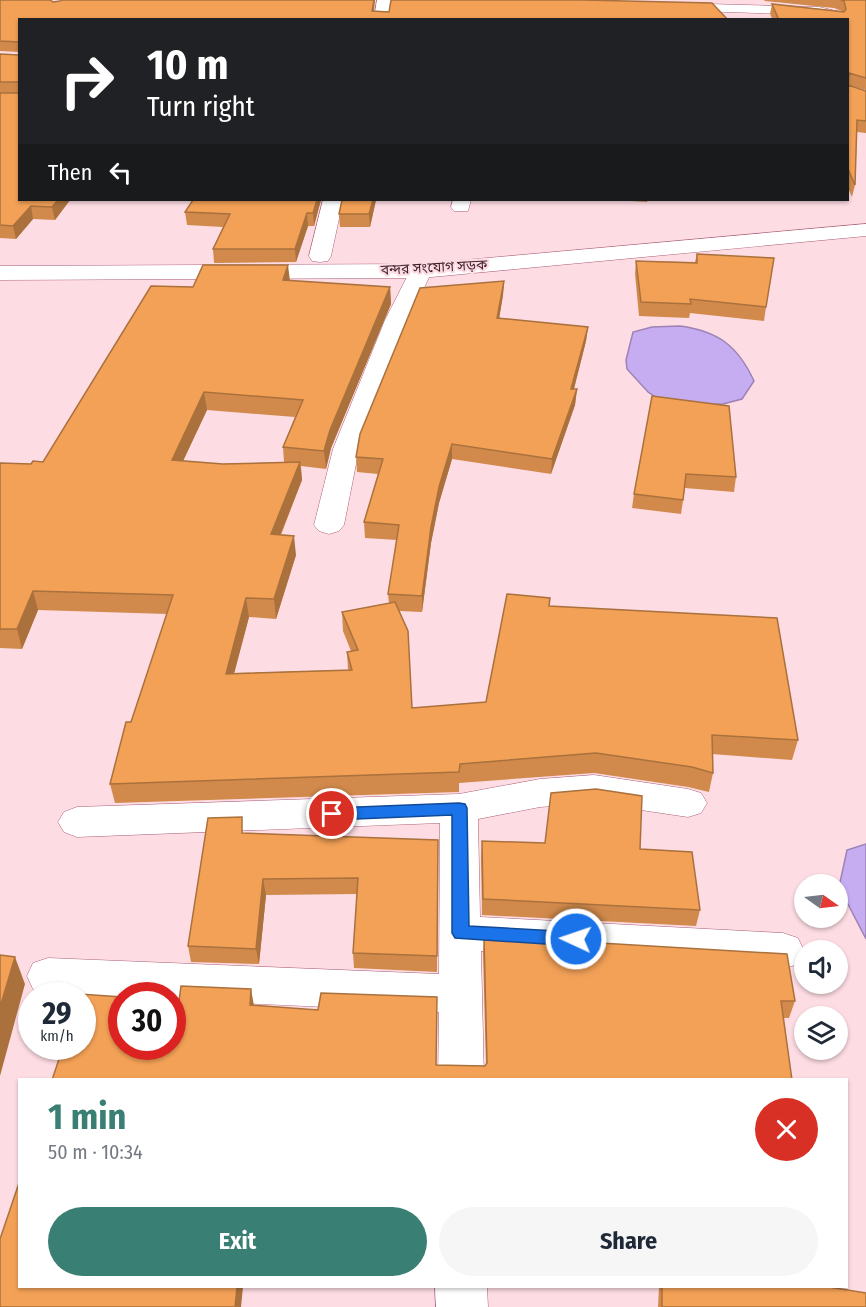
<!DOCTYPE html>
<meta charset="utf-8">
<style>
:root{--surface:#fff;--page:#f6f6f7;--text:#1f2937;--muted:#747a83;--accent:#3a7f73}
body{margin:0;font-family:"Fira Sans Condensed","Noto Sans Bengali",sans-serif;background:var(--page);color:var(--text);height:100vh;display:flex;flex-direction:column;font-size:22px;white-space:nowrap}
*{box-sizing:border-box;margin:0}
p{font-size:20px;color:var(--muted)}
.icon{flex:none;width:33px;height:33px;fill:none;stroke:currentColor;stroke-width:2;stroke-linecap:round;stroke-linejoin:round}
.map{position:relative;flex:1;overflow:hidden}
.panel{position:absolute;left:18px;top:1078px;width:830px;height:210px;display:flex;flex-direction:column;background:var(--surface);border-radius:0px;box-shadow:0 2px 4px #0004}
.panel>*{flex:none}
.banner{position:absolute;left:18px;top:18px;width:831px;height:183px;border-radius:0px;box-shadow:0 2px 4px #0004;background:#202124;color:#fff;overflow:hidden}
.needle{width:39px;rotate:104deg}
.controls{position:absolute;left:794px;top:874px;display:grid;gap:12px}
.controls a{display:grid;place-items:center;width:54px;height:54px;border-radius:50%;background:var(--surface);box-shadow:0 2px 4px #0004;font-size:30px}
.speed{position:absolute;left:18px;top:982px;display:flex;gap:12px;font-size:30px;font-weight:700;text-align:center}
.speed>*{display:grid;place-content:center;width:78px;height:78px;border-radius:50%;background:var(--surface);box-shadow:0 2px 4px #0004;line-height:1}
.speed small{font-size:15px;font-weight:400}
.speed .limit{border:9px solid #d22;background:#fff;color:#111}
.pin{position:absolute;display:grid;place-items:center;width:51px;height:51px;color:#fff;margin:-26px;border:3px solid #fff;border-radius:50%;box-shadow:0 2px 6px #0007}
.me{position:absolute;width:66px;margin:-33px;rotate:273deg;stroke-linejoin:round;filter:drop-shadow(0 0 4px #0008)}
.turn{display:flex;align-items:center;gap:21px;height:126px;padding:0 30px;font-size:27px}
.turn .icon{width:78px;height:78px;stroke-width:2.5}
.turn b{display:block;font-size:42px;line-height:51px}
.then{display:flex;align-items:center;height:57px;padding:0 30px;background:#0003;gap:12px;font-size:22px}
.round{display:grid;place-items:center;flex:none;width:63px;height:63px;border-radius:32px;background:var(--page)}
.headline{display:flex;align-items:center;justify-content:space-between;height:102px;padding:0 30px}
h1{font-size:36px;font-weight:700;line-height:45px;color:var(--accent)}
.button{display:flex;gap:12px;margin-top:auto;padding:12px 30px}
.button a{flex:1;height:69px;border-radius:36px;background:var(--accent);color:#fff;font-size:24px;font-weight:700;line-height:69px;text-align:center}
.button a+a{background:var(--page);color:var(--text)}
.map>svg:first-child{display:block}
</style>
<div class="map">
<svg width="866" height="1307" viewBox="0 0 866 1307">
<rect width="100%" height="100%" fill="#fedce4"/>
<path fill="#c6adf2" stroke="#9d82b5" stroke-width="1.5" d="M680,326c38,5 58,20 74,55l-12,18 -19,5 -43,2 -23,-8 -9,-6 -21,-23 -1,-9 7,-28 19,-5z
M866,844v95l-27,-52 8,-37z"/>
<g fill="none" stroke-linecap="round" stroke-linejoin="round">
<g stroke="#ab6177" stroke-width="1">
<path id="street" d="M377,0h14l-3,20h-14z
M671,3l148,4 21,5 2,8h-14v-3l-9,-2 -153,-5 -2,-3 2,-3z
M323,200h20l-12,56 -3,5 -8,1 -8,-1 -3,-5z
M453,200h18l-3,11h-14l-3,-4z
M421,264l8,2 3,5 -23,49 -50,129 -15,76 -5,6 -10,3 -10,-3 -5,-6 19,-76 52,-129 25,-49 3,-5z
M594,775l94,14 13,4 6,10 -6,10 -13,4 -94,-14 -54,4 -62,12 2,98 303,16 15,5 6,13 -6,13 -15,5 -302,-18 3,129h-46l1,-68 -267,-12v-4c-41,0 -99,7 -139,-7l-6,-13 6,-13 15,-5 391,16 1,-151 -363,14 -13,-5 -6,-10 6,-10 13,-5 382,-13 81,-15z
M435,1287h52l1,20h-52z"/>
</g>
<g stroke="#ab6177" stroke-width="1">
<path id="highway" d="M866,224v12l-445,42 -421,2v-14l421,-2z"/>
</g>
<use href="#street" fill="#fff" fill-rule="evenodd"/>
<use href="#highway" fill="#fff" fill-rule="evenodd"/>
</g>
<path fill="#d18a4b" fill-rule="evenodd" d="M0,0h52l-1,1 2,1 321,9 354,9h-708v180h50l-15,20 -22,-1 -17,20 -16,-1v-184l19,1v-3l-19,-1z
M764,0h102v90l-18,-5 18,6v42l-9,-1 -2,53 -3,12 -4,-9v-168h-75l-3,-6 2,-10 70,7 -8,-3 -69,-7z
M321,200l-7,26h-6l-12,36 -82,1 -1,-14 10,-22 -36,-2 -2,-13z
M342,200h34l-6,27h-30l-1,-13z
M614,200h34l-1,2z
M697,254l69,53 -2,14 -74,-8 -1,5 -50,-2 -4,-42 1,-13 59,1z
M290,281l100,6 1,17 -60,144 -5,21 -25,-3 1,14 -21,55 15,20 -20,64 -27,-2 -15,56 114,-3 -1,-18 4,-1 -8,-20 -1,-19 47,-9 -1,-9 9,-54 -32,-2 -1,-16 14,-48 -21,-2 -1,-15 148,-176 -1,14 -4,23 89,9 -2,14 -12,48h3l-2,16 -24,69 -99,-15 -13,44 -8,40 -9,69 -23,-1 13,97 74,-6 64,-104 -1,8 249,134 -6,20 -80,-6 1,19 -4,19 -21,-5 -94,-14 -135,10v9l-344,11 -5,-19 57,-170 -129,-4 -16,39 -22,-1v-185l31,1 12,-2 150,-175zM207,410l88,7 -12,30 1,15 -61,2 -40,-3z
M652,396l84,81 -2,15 -49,-4 -4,26 -49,-6 2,-14z
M244,833l194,7 -1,132 -83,-4 -1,-15 4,-59 -91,1 -7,69 -68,-2 -3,-16z
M482,841l158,8 60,61 -4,16 -214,-11 -1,-58z
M484,936l311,65 -6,17h-6l9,62h-740l202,-74 182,59 49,1 1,-1 -3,-112z
M659,1287h170l37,20h-208z"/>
<path fill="#aa713d" d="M374,0h1l-2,20 -1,-9z
M58,200h12l-15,20 -3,-13z
M317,200h4l-7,26 -1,-13z
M373,200h3l-6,27 -1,-13z
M31,206l2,13 -17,20 -3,-13z
M307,213l1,13 -12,36 -1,-13z
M288,265l2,16 -7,-1z
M504,281l-1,14 -6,37v-14z
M390,287l1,17 -60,144 -5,21 -2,-18 6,-21z
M588,327l-2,14 -16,63 1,-15z
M577,389l-2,16 -24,69 1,-15z
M204,392l3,18 -32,68 -3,-18z
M452,444v15l-13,44 -8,40 -9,69v-16l9,-69 8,-40z
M300,462l2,18 -29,73 -2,-19z
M294,536l2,19 -20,64 -2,-20z
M33,591l5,19 -16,39 -5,-20z
M246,598l3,19 -20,76 -3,-19z
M263,879l3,16 -7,69 -3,-15z
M15,957l10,27 -25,92v-69z
M251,989l3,17 -4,-1z
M237,1287h6l-2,20h-6z"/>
<path fill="#f3a157" stroke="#aa713d" stroke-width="1.5" d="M0,0h50l3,2 7,-1 1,-1h313l-2,11 17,1 2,-12h192l129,3 16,17h-708v180h38l-6,7 -21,-1 -18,20 -13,-1v-132h19v-11h-19v-28l19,1v-13l-19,-1z
M841,0h25v78l-17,-5 -1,12 18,6v30l-9,-1 -2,65 -7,-16v-149h-69l-7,-16 72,8 2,-3 -2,-8z
M193,200h124l-4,13h-6l-12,36h-82l17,-35 -45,-2z
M342,200h31l-4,14h-30z
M697,254l77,4 -8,49 -76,-8 1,5 -50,-2 -5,-41 61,2z
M203,265h85l-5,15 107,7 -60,143 -6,21 -41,-4 20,-47 -99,-8 -32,68 51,4 77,-2 -29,72 23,2 -20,63 -28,-1 -20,76 126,-4 -5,-18 11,-2 -16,-38 53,-10 13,29 4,77 74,-6 21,-108 43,4 -1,8 228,12 21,122 -86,-5 1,38 -21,-6 -96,-14 -136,11 -1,8 -349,12 16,-62h5l42,-127 -140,-4 -16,38h-17v-166l31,1 2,-3 10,1 108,-176 42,1z
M504,281l-7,37 91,9 -17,62h6l-25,70 -100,-15 -13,43 -8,40 -9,69 -34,-2 11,-69 -35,-3 19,-63 -27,-2 4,-23 60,-146z
M652,396l77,10 7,71 -50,-3 -3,26 -49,-6z
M596,789l46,7 -2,53 52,3 8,58 -217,-11 -1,-58 63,2 6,-50z
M242,817v16l196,7 -1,116 -84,-3 5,-75 -95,1 -7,70 -68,-3 20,-128z
M484,936l303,18 8,47h-14l11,79h-740l11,-33h19v-51h-2v-2l42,3v50h50v-47l7,1 2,-15 70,3 -1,16 68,5 3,-17 116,4 -1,68 49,1 2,-3z
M0,955l15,2 -15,50z
M20,1180v107h217l-2,20h-235v-68z
M662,1287h167l37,6v14h-204z"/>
<path fill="#1a73e8" stroke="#114b97" stroke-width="1.5" d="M459,803l6,1 2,4 2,118 107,6 6,2 2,5 -2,5 -6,2 -121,-8 -3,-5v-118l-120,5 -5,-2 -2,-4 2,-4 5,-2z"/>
<g text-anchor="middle" stroke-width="4.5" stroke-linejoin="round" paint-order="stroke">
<g font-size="14" fill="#3e1f28" stroke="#fedce4">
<text transform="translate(434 267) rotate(-3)" y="5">বন্দর সংযোগ সড়ক</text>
</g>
</g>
</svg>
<div class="controls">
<a><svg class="needle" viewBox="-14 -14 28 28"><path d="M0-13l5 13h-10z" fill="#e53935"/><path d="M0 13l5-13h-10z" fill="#747a83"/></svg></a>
<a><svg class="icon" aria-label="sound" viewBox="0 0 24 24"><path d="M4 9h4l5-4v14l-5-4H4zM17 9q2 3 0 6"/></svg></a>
<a><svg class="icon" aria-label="layers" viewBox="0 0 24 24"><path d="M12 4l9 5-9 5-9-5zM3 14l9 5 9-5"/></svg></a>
</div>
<div class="speed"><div>29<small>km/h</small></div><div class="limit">30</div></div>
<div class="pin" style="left:332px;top:814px;background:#d93025"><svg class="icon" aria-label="arrive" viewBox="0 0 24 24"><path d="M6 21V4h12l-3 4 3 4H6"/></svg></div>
<svg class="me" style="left:576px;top:939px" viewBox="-20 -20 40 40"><circle r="17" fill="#1a73e8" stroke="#fff" stroke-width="3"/><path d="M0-11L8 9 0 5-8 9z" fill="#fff"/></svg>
<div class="banner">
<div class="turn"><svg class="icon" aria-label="right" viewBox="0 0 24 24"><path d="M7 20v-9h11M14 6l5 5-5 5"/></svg><div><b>10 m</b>Turn right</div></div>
<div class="then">Then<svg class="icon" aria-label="left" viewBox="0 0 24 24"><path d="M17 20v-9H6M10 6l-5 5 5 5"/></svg></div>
</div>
<section class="panel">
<div class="headline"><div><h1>1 min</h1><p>50 m · 10:34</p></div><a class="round" style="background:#d93025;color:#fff"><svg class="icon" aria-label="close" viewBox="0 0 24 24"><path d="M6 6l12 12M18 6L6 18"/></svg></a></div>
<div class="button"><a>Exit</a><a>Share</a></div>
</section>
</div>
